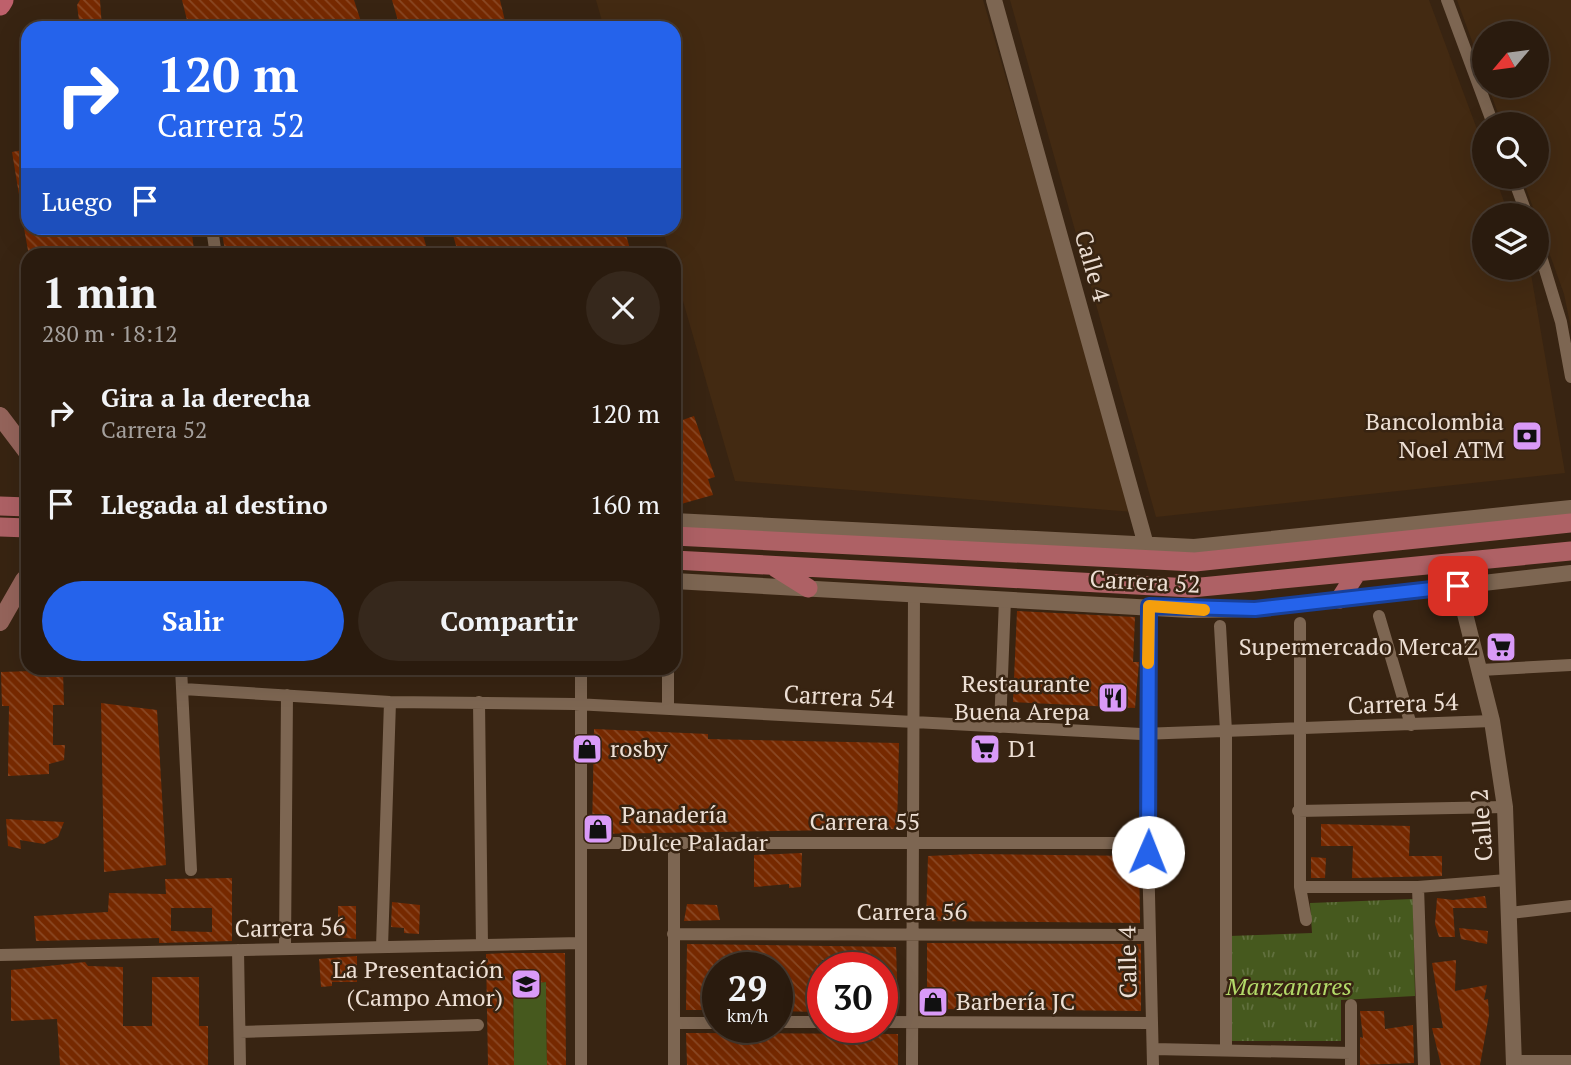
<!DOCTYPE html>
<html lang="es">
<meta charset="utf-8">
<style>
:root{--surface:#2a1b0e;--page:#36281c;--text:#f1f3f6;--muted:#a5a19e;--line:#46392e;--accent:#2563eb}
body{margin:0;font-family:"PT Serif",serif;background:var(--page);color:var(--text);height:100vh;display:flex;flex-direction:column;font-size:26px;white-space:nowrap}
*{box-sizing:border-box;margin:0}
p{font-size:23px;color:var(--muted)}
.icon{flex:none;width:38px;height:38px;fill:none;stroke:currentColor;stroke-width:2;stroke-linecap:round;stroke-linejoin:round}
.map{position:relative;flex:1;overflow:hidden}
.side{position:absolute;left:21px;top:248px;width:660px;height:427px;display:flex;flex-direction:column;background:var(--surface);border-radius:21px;box-shadow:0 7px 28px #0002,0 0 0 2px var(--line)}
.side>*{flex:none}
.banner{position:absolute;left:21px;top:21px;width:660px;height:214px;border-radius:21px;box-shadow:0 7px 28px #0002,0 0 0 2px var(--line);background:#2563eb;color:#fff;overflow:hidden}
.needle{width:46px;rotate:241deg}
.fabs{position:absolute;left:1472px;top:21px;display:grid;gap:14px}
.fabs a{display:grid;place-items:center;width:77px;height:77px;border-radius:50%;background:var(--surface);box-shadow:0 7px 28px #0002,0 0 0 2px var(--line);font-size:35px}
.speed{position:absolute;left:702px;top:952px;display:flex;gap:14px;font-size:35px;font-weight:700;text-align:center}
.speed>*{display:grid;place-content:center;width:91px;height:91px;border-radius:50%;background:var(--surface);box-shadow:0 7px 28px #0002,0 0 0 2px var(--line);line-height:1}
.speed small{font-size:18px;font-weight:400}
.speed .limit{border:10px solid #d22;background:#fff;color:#111}
.pin{position:absolute;display:grid;place-items:center;width:60px;height:60px;color:#fff;margin:-30px;border-radius:14px;box-shadow:0 4px 10px #0006}
.me{position:absolute;width:77px;margin:-38px;rotate:1deg;stroke-linejoin:round;filter:drop-shadow(0 0 5px #0008)}
.turn{display:flex;align-items:center;gap:24px;height:147px;padding:0 21px;font-size:32px}
.turn .icon{width:91px;height:91px;stroke-width:2.5}
.turn b{display:block;font-size:49px;line-height:60px}
.then{display:flex;align-items:center;height:66px;padding:0 21px;background:#0003;gap:14px;font-size:26px}
.round{display:grid;place-items:center;flex:none;width:74px;height:74px;border-radius:37px;background:var(--page)}
.overview{display:flex;align-items:center;justify-content:space-between;height:119px;padding:0 21px}
h1{font-size:42px;font-weight:600;line-height:52px}
.button{display:flex;gap:14px;margin-top:auto;padding:14px 21px}
.button a{flex:1;height:80px;border-radius:42px;background:var(--accent);color:#fff;font-size:28px;font-weight:600;line-height:80px;text-align:center}
.button a+a{background:var(--page);color:var(--text)}
ul{padding:0;list-style:none}
li{display:flex;align-items:center;gap:21px;height:91px;padding:0 21px}
li div{flex:1}
li b{display:block;font-size:26px}
li em{font-style:normal}
.map>svg:first-child{display:block}
</style>
<div class="map">
<svg width="1571" height="1065" viewBox="0 0 1571 1065">
<defs>
<pattern id="park-tufts" width="24" height="20" patternUnits="userSpaceOnUse" patternTransform="scale(1.75)"><rect width="24" height="20" fill="#46591e"/><path d="M3 7l-1-3M5 7V3M7 7l1-3M15 17l-1-3M17 17v-4M19 17l1-3" fill="none" stroke="#61703e"/></pattern>
<pattern id="building-back-hatch" width="6" height="6" patternUnits="userSpaceOnUse" patternTransform="scale(1.75)"><rect width="6" height="6" fill="#762900"/><path d="M-1 5l2 2M0 0l6 6M5-1l2 2" fill="none" stroke="#8a4824"/></pattern>
</defs>
<rect width="100%" height="100%" fill="#382412"/>
<path fill="#432a12" d="M596,0h387l151,512 -399,-31 -61,-211v-14l-4,-1 -8,-27h12v-200h-70z
M1010,0h419l55,148v29h11l14,38h-25v53h44l3,6 34,199 -409,44z
M1457,0h114v328l-7,-34 -42,-117h14v-53h-34l-14,-38h48v-53h-52v41z"/>
<path fill="#46591e" d="M546,982l1,83h-33l-1,-80z"/>
<path fill="url(#park-tufts)" d="M1413,899l2,97 -74,4v41h-111l-1,-105 83,-3 -2,-30z"/>
<path fill="url(#building-back-hatch)" fill-rule="evenodd" d="M80,0h20l2,28h-22l-3,-23z
M182,0h172l9,28h-174z
M392,0h108l5,21 -22,7h-83z
M28,149v64h-6l-10,-61z
M24,228h167l4,28h-166z
M221,228h200l8,28h-203z
M451,228h173l8,28h-173z
M694,416l21,61 -7,2 5,16 -32,9 -7,-26v-55z
M1017,611l118,6 -2,45h6l-4,46 -122,-6z
M63,670l1,35h-11v40h12l-1,15 -15,4v10l-41,2 1,-70h-7l-1,-34z
M101,703l56,7 9,155 -62,7z
M594,729l114,5v5l191,4 -2,86 -305,5z
M6,819l58,3 -6,15 -14,7 -24,-4 1,9 -13,-3z
M1321,824l89,2 -1,30h33v20l-90,2 1,-32h-32z
M802,853l-1,34 -12,1v-4l-35,3v-32z
M975,854l164,2 1,67 -214,-2 2,-65z
M1311,857l15,1 -1,20h-14z
M232,878v63l-73,2v-5l-123,3 -2,-25 74,-4 1,-19 57,1 -1,-15zM171,908h41v24l-41,-1z
M1485,896l2,12h-34l2,29h-16l-4,-13 2,-26 16,2z
M392,902l28,3 -1,29 -15,-1v-5l-13,-1z
M687,904l30,1 3,15 -36,1z
M338,906h18v33l-18,-2z
M1459,928l29,3 -1,13 -26,-5z
M927,943l214,1v67l-214,-2z
M687,944l209,3 2,64h-16v-43h-16v-7l-44,-1v49l-4,-1 -1,4 -40,-1v-18h8v-25h-67v42h-32z
M505,953h60l1,112h-19l-1,-83 -33,3 1,80h-26l-2,-111z
M357,956v26h-25v4l-11,1 -2,-28z
M1456,960l-1,31 32,-6 -3,15 4,-1 1,16 -9,50h-39l-9,-37h11l-11,-65z
M85,962l3,4 35,1v59h29v-49h47v49h9v39h-148l-3,-46 -46,2v-51z
M1360,1011h24l1,18 28,-4 1,38 -54,2v-28l3,1z
M686,1033l212,1v31h-211z"/>
<g fill="none" stroke-linecap="round" stroke-linejoin="round">
<path stroke="#7d6652" stroke-width="12" d="M1447,0l46,124
M179,27v1
M1513,177l14,38
M212,228l4,28
M1536,240l25,82 10,55
M1149,606l-1,246 5,213
M1379,616l32,109
M1300,623v264l6,33
M1220,626l6,105v319
M181,668l10,202
M1481,670l90,-5
M183,689l207,13 185,2 566,30 351,-13
M479,702l3,243
M668,709v-41
M1000,727l5,-128
M1298,811l207,-4
M581,843h568
M674,844v221
M1300,887h118l89,-7
M1418,887l6,178
M1510,913l61,-7
M673,934l477,1
M382,947l8,-245
M285,949l2,-254
M238,950l2,115
M0,955l581,-12
M777,1022h45
M882,1022l269,1
M674,1023h44
M240,1032l238,-7
M1153,1049l198,4
M1514,1061h57
M581,1065v-397
M912,1065l2,-471
M1351,1065v-60"/>
<path stroke="#7d6652" stroke-width="16" d="M994,0l152,545
M674,521l520,26 377,-39
M674,581l516,29 65,-1 316,-36
M1458,586l34,135 13,86 9,258"/>
<path stroke="#95645b" stroke-width="18" d="M0,416l28,37
M0,622l24,-42"/>
<path stroke="#ae6165" stroke-width="19" d="M0,506l28,1
M0,527l28,1
M674,536l521,26 376,-39
M674,560l517,28 380,-37
M776,568l32,20
M1340,599l16,-25"/>
<path stroke="#be606b" stroke-width="21" d="M0,5l3,-5"/>
</g>
<g fill="none" stroke-linecap="round" stroke-linejoin="round">
<g stroke="#184099" stroke-width="18">
<path id="route" d="M1148,852l1,-246 106,3 203,-23"/>
</g>
<use href="#route" stroke="#2563eb" stroke-width="12"/>
<path stroke="#f59e0b" stroke-width="12" d="M1148,663l1,-57 55,4"/>
</g>
<defs>
<g id="bank-square" transform="scale(1.575)"><rect x="-9" y="-9" width="18" height="18" rx="4" fill="#d99af7" stroke="#382412"/><path d="M-6-4H6V4H-6ZM0-2.3a2.3 2.3 0 1 0 0 4.6a2.3 2.3 0 1 0 0-4.6Z" fill="#111"/></g>
<g id="supermarket-square" transform="scale(1.575)"><rect x="-9" y="-9" width="18" height="18" rx="4" fill="#d99af7" stroke="#382412"/><path d="M-6-5.5h2.5l.6 2H6L4.5 2H-2.5L-4.4-4H-6ZM-1.5 3.2a1.3 1.3 0 1 0 .1 0ZM3 3.2a1.3 1.3 0 1 0 .1 0Z" fill="#111"/></g>
<g id="restaurant-square" transform="scale(1.575)"><rect x="-9" y="-9" width="18" height="18" rx="4" fill="#d99af7" stroke="#382412"/><path d="M-5-6h1v4h1v-4h1v4h1v-4h1v5L-1.5 .5V6h-2V.5L-5-1ZM5-6V6H3V1.5H1.5Q1.5-4 5-6Z" fill="#111"/></g>
<g id="shop-square" transform="scale(1.575)"><rect x="-9" y="-9" width="18" height="18" rx="4" fill="#d99af7" stroke="#382412"/><path d="M-5-2.5h2.3a2.7 3.5 0 0 1 5.4 0H5L5.5 6h-11ZM-1.5-2.5h3a1.5 2.3 0 0 0-3 0Z" fill="#111"/></g>
<g id="school-square" transform="scale(1.575)"><rect x="-9" y="-9" width="18" height="18" rx="4" fill="#d99af7" stroke="#382412"/><path d="M0-5L7-2L0 1L-7-2ZM-4 1L0 2.5L4 1V4Q0 6-4 4Z" fill="#111"/></g>
</defs>
<g fill-rule="evenodd">
<use href="#bank-square" x="1527" y="436"/>
<use href="#supermarket-square" x="1501" y="647"/>
<use href="#restaurant-square" x="1113" y="698"/>
<use href="#shop-square" x="587" y="749"/>
<use href="#supermarket-square" x="985" y="749"/>
<use href="#shop-square" x="598" y="829"/>
<use href="#school-square" x="526" y="984"/>
<use href="#shop-square" x="933" y="1002"/>
</g>
<g text-anchor="middle" stroke-width="5" stroke-linejoin="round" paint-order="stroke">
<g font-size="24" fill="#eddfd4" stroke="#382412">
<text transform="translate(1092 266) rotate(74)" y="8">Calle 4</text>
<text transform="translate(1145 582) rotate(3)" y="8">Carrera 52</text>
<text transform="translate(839 697) rotate(3)" y="8">Carrera 54</text>
<text transform="translate(1403 704) rotate(-2)" y="8">Carrera 54</text>
<text x="865" y="830">Carrera 55</text>
<text transform="translate(1482 825) rotate(-94)" y="8">Calle 2</text>
<text x="912" y="920">Carrera 56</text>
<text transform="translate(290 928) rotate(-1)" y="8">Carrera 56</text>
<text transform="translate(1128 962) rotate(-91)" y="8">Calle 4</text>
</g>
<g font-size="24" fill="#eddfd4" stroke="#382412" text-anchor="end">
<text x="1504" y="430">Bancolombia<tspan x="1504" dy="28">Noel ATM</tspan></text>
<text x="1478" y="655">Supermercado MercaZ</text>
<text x="1090" y="692">Restaurante<tspan x="1090" dy="28">Buena Arepa</tspan></text>
<text x="610" y="757" text-anchor="start">rosby</text>
<text x="1008" y="757" text-anchor="start">D1</text>
<text x="621" y="823" text-anchor="start">Panadería<tspan x="621" dy="28">Dulce Paladar</tspan></text>
<text x="503" y="978">La Presentación<tspan x="503" dy="28">(Campo Amor)</tspan></text>
<text x="956" y="1010" text-anchor="start">Barbería JC</text>
</g>
<g font-size="24" font-style="italic" fill="#b3da69" stroke="#382412">
<text x="1289" y="995">Manzanares</text>
</g>
</g>
</svg>
<div class="fabs">
<a><svg class="needle" viewBox="-14 -14 28 28"><path d="M0-13l5 13h-10z" fill="#e53935"/><path d="M0 13l5-13h-10z" fill="#a5a19e"/></svg></a>
<a><svg class="icon" aria-label="search" viewBox="0 0 24 24"><circle cx="10" cy="10" r="6"/><path d="M15 15l6 6"/></svg></a>
<a><svg class="icon" aria-label="layers" viewBox="0 0 24 24"><path d="M12 4l9 5-9 5-9-5zM3 14l9 5 9-5"/></svg></a>
</div>
<div class="speed"><div>29<small>km/h</small></div><div class="limit">30</div></div>
<div class="pin" style="left:1458px;top:586px;background:#d93025"><svg class="icon" aria-label="arrive" viewBox="0 0 24 24"><path d="M6 21V4h12l-3 4 3 4H6"/></svg></div>
<svg class="me" style="left:1148px;top:852px" viewBox="-20 -20 40 40"><circle r="19" fill="#fff"/><path d="M0-13L10 11 0 6-10 11z" fill="#2563eb"/></svg>
<div class="banner">
<div class="turn"><svg class="icon" aria-label="right" viewBox="0 0 24 24"><path d="M7 20v-9h11M14 6l5 5-5 5"/></svg><div><b>120 m</b>Carrera 52</div></div>
<div class="then">Luego<svg class="icon" aria-label="arrive" viewBox="0 0 24 24"><path d="M6 21V4h12l-3 4 3 4H6"/></svg></div>
</div>
<section class="side">
<div class="overview"><div><h1>1 min</h1><p>280 m · 18:12</p></div><a class="round"><svg class="icon" aria-label="close" viewBox="0 0 24 24"><path d="M6 6l12 12M18 6L6 18"/></svg></a></div>
<ul>
<li><svg class="icon" aria-label="right" viewBox="0 0 24 24"><path d="M7 20v-9h11M14 6l5 5-5 5"/></svg><div><b>Gira a la derecha</b><p>Carrera 52</p></div><em>120 m</em></li>
<li><svg class="icon" aria-label="arrive" viewBox="0 0 24 24"><path d="M6 21V4h12l-3 4 3 4H6"/></svg><div><b>Llegada al destino</b></div><em>160 m</em></li>
</ul>
<div class="button"><a>Salir</a><a>Compartir</a></div>
</section>
</div>
